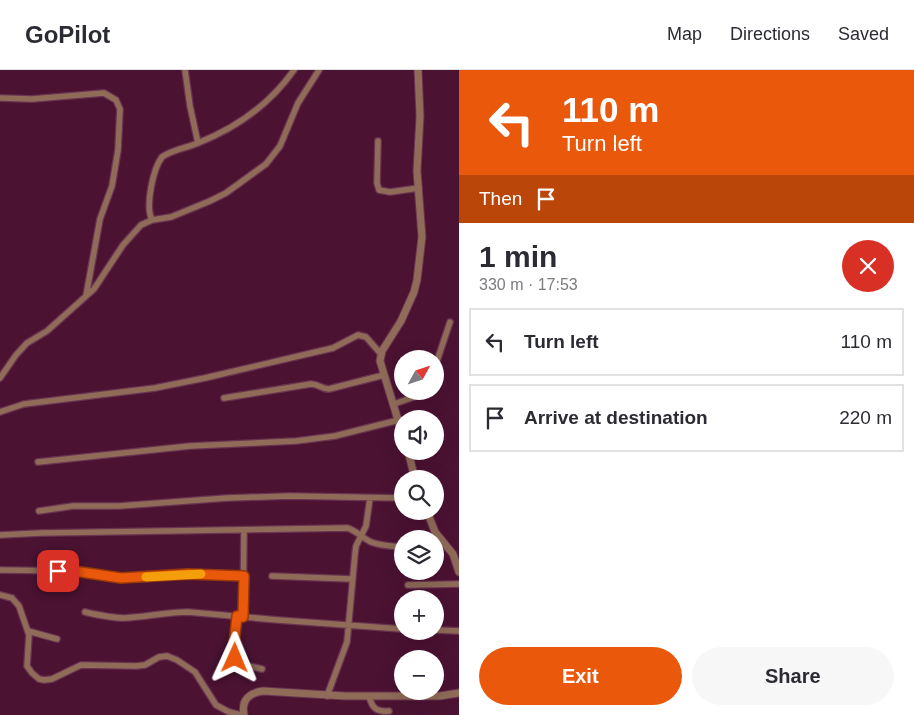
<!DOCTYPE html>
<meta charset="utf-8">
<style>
:root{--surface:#fff;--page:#f7f7f7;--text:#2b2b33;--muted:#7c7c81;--line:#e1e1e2;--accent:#ea580c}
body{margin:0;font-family:Arial,sans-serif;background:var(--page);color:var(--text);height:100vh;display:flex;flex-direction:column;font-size:19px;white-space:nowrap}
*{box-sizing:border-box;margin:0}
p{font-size:16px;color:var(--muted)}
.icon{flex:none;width:28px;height:28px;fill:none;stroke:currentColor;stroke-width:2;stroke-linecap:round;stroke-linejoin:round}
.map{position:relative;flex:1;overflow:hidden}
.details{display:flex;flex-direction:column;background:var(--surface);width:455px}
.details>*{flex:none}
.guide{background:#ea580c;color:#fff;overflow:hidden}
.needle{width:32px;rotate:50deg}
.controls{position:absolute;left:394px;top:280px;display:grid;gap:10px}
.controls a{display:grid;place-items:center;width:50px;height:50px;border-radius:50%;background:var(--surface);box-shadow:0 5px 20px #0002;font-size:25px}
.pin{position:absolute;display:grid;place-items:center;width:42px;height:42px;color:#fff;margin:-21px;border-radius:10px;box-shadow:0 2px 8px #0006}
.me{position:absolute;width:55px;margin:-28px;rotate:1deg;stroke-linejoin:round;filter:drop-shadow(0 0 4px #0008)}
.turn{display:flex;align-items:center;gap:18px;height:105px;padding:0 20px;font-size:22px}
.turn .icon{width:65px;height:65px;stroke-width:2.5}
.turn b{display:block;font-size:35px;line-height:42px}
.then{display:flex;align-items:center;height:48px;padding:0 20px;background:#0003;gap:10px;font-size:19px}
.round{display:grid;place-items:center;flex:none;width:52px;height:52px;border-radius:26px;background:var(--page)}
.head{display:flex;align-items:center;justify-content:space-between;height:85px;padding:0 20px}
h1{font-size:30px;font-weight:600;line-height:38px}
.action{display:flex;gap:10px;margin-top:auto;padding:10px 20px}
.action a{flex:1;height:58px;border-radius:30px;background:var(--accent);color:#fff;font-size:20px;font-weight:600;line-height:58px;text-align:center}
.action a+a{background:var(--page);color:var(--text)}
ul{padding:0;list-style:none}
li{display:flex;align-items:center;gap:15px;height:68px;margin:0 10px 8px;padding:0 10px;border:2px solid var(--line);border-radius:0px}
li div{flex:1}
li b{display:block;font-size:19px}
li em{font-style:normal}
header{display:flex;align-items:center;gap:30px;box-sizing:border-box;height:70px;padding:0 25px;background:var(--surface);border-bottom:1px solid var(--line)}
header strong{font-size:24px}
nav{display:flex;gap:28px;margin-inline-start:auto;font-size:18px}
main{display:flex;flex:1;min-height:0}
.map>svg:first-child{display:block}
</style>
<header>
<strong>GoPilot</strong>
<nav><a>Map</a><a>Directions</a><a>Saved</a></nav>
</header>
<main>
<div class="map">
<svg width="459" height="645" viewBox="0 0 459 645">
<rect width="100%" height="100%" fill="#4b1232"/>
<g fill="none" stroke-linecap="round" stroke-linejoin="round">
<g stroke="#693351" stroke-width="8">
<path id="minor" d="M185,0l5,36 8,37
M0,28l32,1 72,-6 12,7 4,9 -2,41 -6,36 -12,33 -14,77
M378,71l-1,42 2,7 11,2 29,-4
M152,150c-7,-14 1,-51 10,-63 10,-7 24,-9 36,-14 38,-15 72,-39 96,-73
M435,297l15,-45
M0,308l16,-23 11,-12 20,-12 47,-42 29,-44 18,-20 11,-5 19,-3 39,-16 16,-8 40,-29 14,-18 18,-43 21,-33
M224,328l87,-14c7,0 11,5 18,5l55,-14
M394,334l20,-7 8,-6
M0,342l24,-8 131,-16 50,-10 128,-30 25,-13 8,2 15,17
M38,392l152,-16 106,-5 39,-5 64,-16
M39,441l34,-5h46l108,-8 62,-2 113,2
M0,465l41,-2 306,-5c9,2 15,10 24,14 10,4 21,4 31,5
M435,475l9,-2
M0,500l74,1 47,7 67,-4 56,2
M272,506l80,3
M408,515l51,-1
M0,525l12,3 7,8 10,29 -2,31 5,7 7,6 5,1 8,-1 29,-14 55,1 9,-1 14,-8 8,-1 10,4 18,12 21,33 13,7 12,3
M85,542c13,3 26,6 39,6 22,-1 43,-6 64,-6l90,8 124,9
M237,546l-3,29 1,13 6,6 21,5
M243,547l1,-87
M435,560l24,1
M28,561l29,8
M327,626l20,-54 8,-88 1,-8 10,-20 4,-28
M369,626c3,12 7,16 20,15"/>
</g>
<g stroke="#693351" stroke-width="9">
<path id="tertiary" d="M402,363l-22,-72 2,-10 19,-30 13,-29 3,-12 5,-43 -5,-66 3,-55 -2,-46
M408,381l7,28
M427,441l8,21 18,22 6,18
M244,645c-3,-15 5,-22 19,-24l82,5h95l19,-3"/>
</g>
<use href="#minor" stroke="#8f6b58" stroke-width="5.5"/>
<use href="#tertiary" stroke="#8f6b58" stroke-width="7"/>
</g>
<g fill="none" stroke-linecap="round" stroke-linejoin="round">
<g stroke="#983908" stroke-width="12">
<path id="route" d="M58,501h16l47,7 67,-4 56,2 -1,41 -6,-1 -3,29 1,13"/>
</g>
<use href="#route" stroke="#ea580c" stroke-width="9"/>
<path stroke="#f59e0b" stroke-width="9" d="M146,507l55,-3"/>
</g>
</svg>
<div class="controls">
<a><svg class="needle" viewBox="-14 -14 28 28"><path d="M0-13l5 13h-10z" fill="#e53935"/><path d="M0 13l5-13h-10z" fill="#7c7c81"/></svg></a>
<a><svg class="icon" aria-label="sound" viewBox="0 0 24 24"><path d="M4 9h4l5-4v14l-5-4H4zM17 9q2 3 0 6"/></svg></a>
<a><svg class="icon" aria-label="search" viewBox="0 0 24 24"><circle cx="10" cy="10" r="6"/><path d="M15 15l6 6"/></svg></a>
<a><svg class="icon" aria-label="layers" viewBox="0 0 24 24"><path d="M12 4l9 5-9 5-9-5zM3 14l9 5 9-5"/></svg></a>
<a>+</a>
<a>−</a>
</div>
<div class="pin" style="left:58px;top:501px;background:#d93025"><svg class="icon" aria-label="arrive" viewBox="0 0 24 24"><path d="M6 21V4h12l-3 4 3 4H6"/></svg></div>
<svg class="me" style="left:235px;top:588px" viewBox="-20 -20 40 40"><path d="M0-17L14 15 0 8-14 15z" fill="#ea580c" stroke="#fff" stroke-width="4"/></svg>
</div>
<section class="details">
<div class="guide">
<div class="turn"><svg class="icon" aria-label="left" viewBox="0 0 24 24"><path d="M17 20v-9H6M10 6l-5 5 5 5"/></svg><div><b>110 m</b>Turn left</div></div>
<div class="then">Then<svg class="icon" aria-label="arrive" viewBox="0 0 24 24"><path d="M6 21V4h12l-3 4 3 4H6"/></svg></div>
</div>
<div class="head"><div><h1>1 min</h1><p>330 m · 17:53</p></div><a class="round" style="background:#d93025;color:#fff"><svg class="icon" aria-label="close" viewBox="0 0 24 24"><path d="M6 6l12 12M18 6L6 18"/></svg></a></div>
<ul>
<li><svg class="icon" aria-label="left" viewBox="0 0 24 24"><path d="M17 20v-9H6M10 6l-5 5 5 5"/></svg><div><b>Turn left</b></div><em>110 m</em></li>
<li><svg class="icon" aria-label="arrive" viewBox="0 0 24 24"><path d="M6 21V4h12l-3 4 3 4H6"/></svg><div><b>Arrive at destination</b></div><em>220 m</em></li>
</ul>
<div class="action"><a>Exit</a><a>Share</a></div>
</section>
</main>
